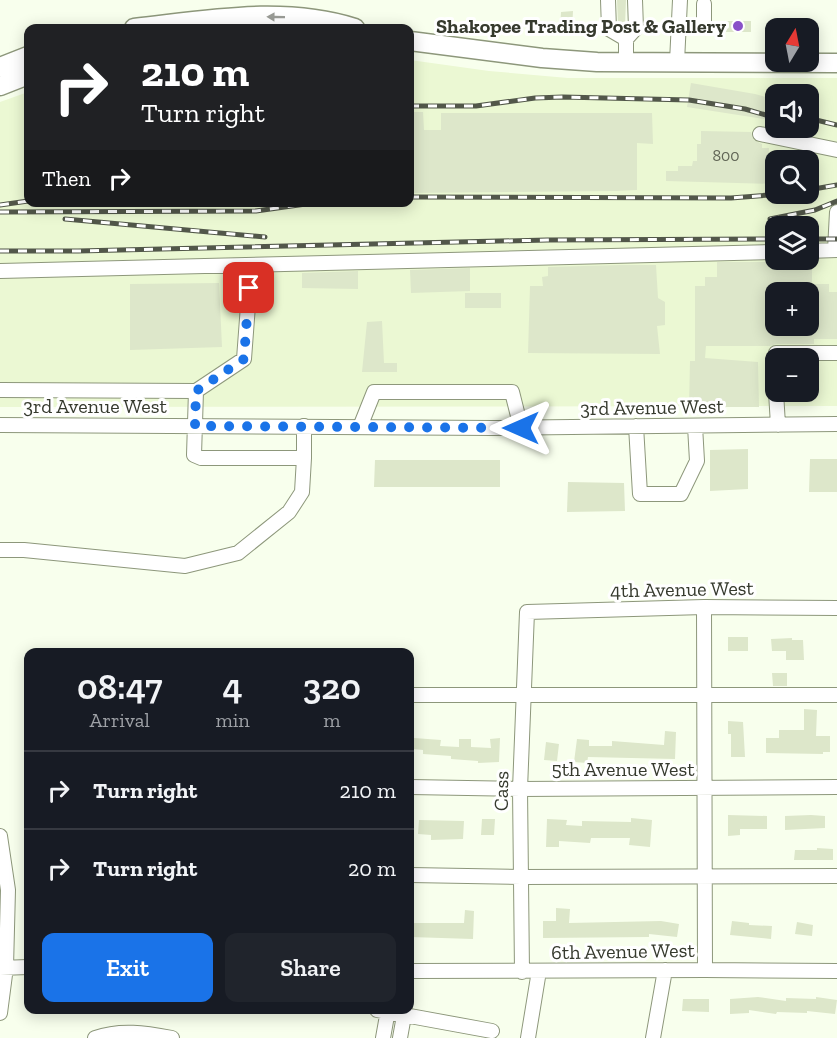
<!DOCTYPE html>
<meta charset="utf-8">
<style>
:root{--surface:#171b24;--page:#20242c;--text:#f1f3f6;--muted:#9ea1a6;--line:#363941;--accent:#1a73e8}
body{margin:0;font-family:"Zilla Slab",serif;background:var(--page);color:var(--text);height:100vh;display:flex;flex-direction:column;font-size:22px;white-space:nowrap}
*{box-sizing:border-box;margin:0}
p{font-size:20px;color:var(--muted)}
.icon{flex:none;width:33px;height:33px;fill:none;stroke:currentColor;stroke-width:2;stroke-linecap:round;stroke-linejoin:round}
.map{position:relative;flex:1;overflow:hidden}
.sheet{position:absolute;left:24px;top:648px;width:390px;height:366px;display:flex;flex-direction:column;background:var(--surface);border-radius:12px;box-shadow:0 3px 15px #0003}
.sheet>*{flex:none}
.guide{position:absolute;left:24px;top:24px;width:390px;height:183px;border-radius:12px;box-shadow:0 3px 15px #0003;background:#202124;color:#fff;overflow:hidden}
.needle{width:39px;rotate:10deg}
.controls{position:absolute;left:765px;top:18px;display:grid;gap:12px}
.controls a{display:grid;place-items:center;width:54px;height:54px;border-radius:12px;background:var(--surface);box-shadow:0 3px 15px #0003;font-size:30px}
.pin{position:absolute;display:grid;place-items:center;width:51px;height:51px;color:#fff;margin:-26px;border-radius:12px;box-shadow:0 3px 9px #0006}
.me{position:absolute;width:66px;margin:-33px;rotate:270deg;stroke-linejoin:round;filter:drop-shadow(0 0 4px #0008)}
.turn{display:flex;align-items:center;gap:21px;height:126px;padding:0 18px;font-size:27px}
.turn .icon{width:78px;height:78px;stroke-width:2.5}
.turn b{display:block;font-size:42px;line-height:51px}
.then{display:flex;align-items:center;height:57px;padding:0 18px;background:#0003;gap:12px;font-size:22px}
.eta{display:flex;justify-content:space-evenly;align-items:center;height:102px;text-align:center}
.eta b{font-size:36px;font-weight:600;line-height:42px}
.cta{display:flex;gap:12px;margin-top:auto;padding:12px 18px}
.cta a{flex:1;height:69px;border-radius:12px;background:var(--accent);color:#fff;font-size:24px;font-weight:600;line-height:69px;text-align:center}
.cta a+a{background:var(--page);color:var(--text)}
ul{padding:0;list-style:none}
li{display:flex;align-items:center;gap:18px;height:78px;padding:0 18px;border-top:2px solid var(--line)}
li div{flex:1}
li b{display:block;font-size:22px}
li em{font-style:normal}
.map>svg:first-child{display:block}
</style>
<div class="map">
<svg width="837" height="1038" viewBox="0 0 837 1038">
<rect width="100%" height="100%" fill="#f8ffed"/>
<path fill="#ebf8d3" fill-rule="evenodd" d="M410,60l79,11 79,7h269v328l-837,1v-305l28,-10v110h382zM776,94h32v34h-32zM776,160h32v34h-32zM776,226h32v34h-32zM776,292h32v34h-32zM776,358h32v34h-32z"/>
<path fill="#dde7ca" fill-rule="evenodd" d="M617,0h9l-1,27 -7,-3z
M573,11l-1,19 -12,-1 1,-17z
M724,21h27v11h-27z
M691,83l64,11 21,6v21l-89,-14z
M410,112h13l1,18h17v-17h211l1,31 -16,-1v47l-21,1 -206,2z
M701,131l50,1 3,8 8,4v4h7l-1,16h8v20l-110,-3v-10h12v-5h14l1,-5h4v-17h4z
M717,262h95v22h17v8h8v47h-23v5h-38l-6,2h-64l-1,12 53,4 1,45h-70l1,-46h5v-75h10v-9h12zM776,292h32v34h-32z
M620,265h36l2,33 7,4v23l-8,1 3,28 -132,-1 2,-67h13l-1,-9 6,-1v-9z
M470,268v23l-59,2 -1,-23z
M358,271v18l-56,-1v-15z
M219,283l3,64 -92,3v-66z
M465,293h36v15h-36z
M382,321l2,42h13v9h-35l5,-50z
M748,449v40l-38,2v-41z
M810,459h27v33h-28z
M375,460h125v27h-126z
M568,482l56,1 1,28 -58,1z
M728,637h20v14h-20z
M792,638v2h11l1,20h-18v-9h-14l-1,-12z
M772,673h15v13h-14z
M804,709l13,1 -1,26h14v16h-7v2l-57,-1v-15h13v-8h25z
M728,721l15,1 2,35h-14v-23h-3z
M665,731l11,1 -1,27 -87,-2 -1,6 -13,-1 3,-23 12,1v6h23v-5l52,4z
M414,738l27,2 -1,6 19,1v-8h12v8l20,1 -1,-9 10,-1 -1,24 -21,1v-2l-27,-2v-3l-28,-2v-4l-10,-1z
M546,742l13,2 -2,17 -13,-1z
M728,815l39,1v13h-27v6l-12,1z
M811,815l14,1v12l-40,2v-14z
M631,818l21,2 -2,27 -21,-2 1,-7h-39l-1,5 -31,-2v6h-13l1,-28 20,1 -1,5 16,1v-5l49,1z
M482,819h13l-1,16h-13z
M419,820l45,1 -1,18 -32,1v-5l-13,-1z
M817,848l16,1v11h-39l1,-10h22z
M556,908l14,1 -1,14 92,-2 18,3 -2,13 -28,-3v3l-106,1v-17h13z
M465,910l9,1 -1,28 -63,-2v-14h54z
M732,921l17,2v2l23,1 -1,13 -41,-4z
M797,922l16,3 -1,11 -17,-2z
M758,997l28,4v-3l30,1v-2l21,3 -2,14 -28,-3v2l-30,-1 -1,2 -27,-4v3l-19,1v-15z
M683,999h26v13l-27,-1z"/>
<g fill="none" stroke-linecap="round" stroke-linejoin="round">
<g stroke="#8d977b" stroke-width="16">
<path id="minor" d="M608,0l1,29 17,10
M679,27l23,-1 2,-5v-17
M626,62v-23l10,-11 -1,-28
M677,62l3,-62
M760,134l77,16
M835,250l2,-38
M808,251l29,-1
M0,271l776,-19
M776,358v-5h61
M776,363v13
M0,390l196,1 -2,64 7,3h103v-32
M196,391l48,-32 7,-94
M776,392l2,33
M0,425l493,3 344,-4
M636,426l4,68h41l16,-33 -2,-35
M360,427l14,-35h138l9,36
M0,550h24l161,16 53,-13 51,-41 13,-20 2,-34
M704,607l1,363
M410,695h427
M410,787l110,2 317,-2
M0,836l8,54 -2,77 -6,46
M410,875l111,2 316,-1
M0,968l28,-1
M410,971l295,-1 132,1
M522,972l-2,-183 7,-177 177,-5 133,1
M377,1010l115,21
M95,1038c26,-9 50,-5 77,0
M383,1038l5,-28
M400,1038l5,-28
M528,1038l11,-67
M653,1038l12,-68"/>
</g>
<g stroke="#8d977b" stroke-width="21">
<path id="major" d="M134,28c72,-8 149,-23 221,0
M410,41l132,17 55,4 240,1
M0,67l28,-11
M0,86l28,-11"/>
</g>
<use href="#minor" stroke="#fff" stroke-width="14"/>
<use href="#major" stroke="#fff" stroke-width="18"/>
<g stroke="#52574a" stroke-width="5">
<path id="rail" d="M410,106h66l59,-8 28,-1 126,3 56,9 31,9
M808,118l29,7
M808,190l29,-5
M410,197l321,1 52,-4
M0,205l28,-4
M0,212l256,-1 64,-9
M65,219l200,18
M770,219l45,-9 22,-9
M808,239h29
M0,251h78l469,-11 229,-1"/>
</g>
<use href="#rail" stroke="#fff" stroke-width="3" stroke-dasharray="9" stroke-linecap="butt"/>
</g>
<defs><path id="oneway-solid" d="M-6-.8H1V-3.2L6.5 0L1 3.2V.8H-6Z" transform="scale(1.5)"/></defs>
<use fill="#9a9c96" href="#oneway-solid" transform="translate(276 17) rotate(-179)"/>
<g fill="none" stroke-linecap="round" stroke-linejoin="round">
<path stroke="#1a73e8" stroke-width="10" stroke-dasharray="0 18" d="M249,288l-5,71 -48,32 -1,35 326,2"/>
</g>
<circle fill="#8951c8" stroke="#fff" stroke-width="2" cx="738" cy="26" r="6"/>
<g text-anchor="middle" stroke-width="6" stroke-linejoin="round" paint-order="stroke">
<g font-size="16" fill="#606555">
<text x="726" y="161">800</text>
</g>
<g font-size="20" font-weight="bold" fill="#363a2e" stroke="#fff" text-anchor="end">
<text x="726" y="33">Shakopee Trading Post &amp; Gallery</text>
</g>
<g font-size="20" fill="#363a2e" stroke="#fff">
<text x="95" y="413">3rd Avenue West</text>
<text transform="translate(652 407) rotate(-1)" y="7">3rd Avenue West</text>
<text transform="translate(682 589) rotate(-1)" y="7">4th Avenue West</text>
<text x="623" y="776">5th Avenue West</text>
<text transform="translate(501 791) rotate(-89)" y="7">Cass</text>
<text transform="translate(623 951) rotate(-1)" y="7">6th Avenue West</text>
</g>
</g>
</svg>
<div class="controls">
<a><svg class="needle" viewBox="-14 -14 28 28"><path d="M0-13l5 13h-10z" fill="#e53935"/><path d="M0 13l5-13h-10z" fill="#9ea1a6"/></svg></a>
<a><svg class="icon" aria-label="sound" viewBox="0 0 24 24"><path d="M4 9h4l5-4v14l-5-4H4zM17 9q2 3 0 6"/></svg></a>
<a><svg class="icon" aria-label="search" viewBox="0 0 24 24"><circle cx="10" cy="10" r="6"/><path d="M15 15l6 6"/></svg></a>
<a><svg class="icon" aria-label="layers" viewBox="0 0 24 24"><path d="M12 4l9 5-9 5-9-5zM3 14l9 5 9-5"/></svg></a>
<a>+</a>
<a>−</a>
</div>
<div class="pin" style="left:249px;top:288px;background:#d93025"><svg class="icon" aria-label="arrive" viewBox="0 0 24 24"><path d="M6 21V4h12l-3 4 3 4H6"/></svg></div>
<svg class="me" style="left:521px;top:428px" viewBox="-20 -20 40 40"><path d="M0-17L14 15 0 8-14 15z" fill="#1a73e8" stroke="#fff" stroke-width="4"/></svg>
<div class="guide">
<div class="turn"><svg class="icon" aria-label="right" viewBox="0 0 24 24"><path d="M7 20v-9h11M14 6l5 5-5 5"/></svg><div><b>210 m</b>Turn right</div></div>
<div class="then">Then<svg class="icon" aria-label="right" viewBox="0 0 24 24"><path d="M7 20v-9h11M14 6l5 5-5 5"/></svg></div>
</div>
<section class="sheet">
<div class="eta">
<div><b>08:47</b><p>Arrival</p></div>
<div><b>4</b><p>min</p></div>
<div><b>320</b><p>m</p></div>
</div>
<ul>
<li><svg class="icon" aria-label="right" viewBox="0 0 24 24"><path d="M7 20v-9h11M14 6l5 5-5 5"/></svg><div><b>Turn right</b></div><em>210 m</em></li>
<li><svg class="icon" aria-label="right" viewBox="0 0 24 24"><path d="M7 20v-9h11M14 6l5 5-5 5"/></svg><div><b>Turn right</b></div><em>20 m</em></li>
</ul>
<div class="cta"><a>Exit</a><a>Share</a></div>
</section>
</div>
